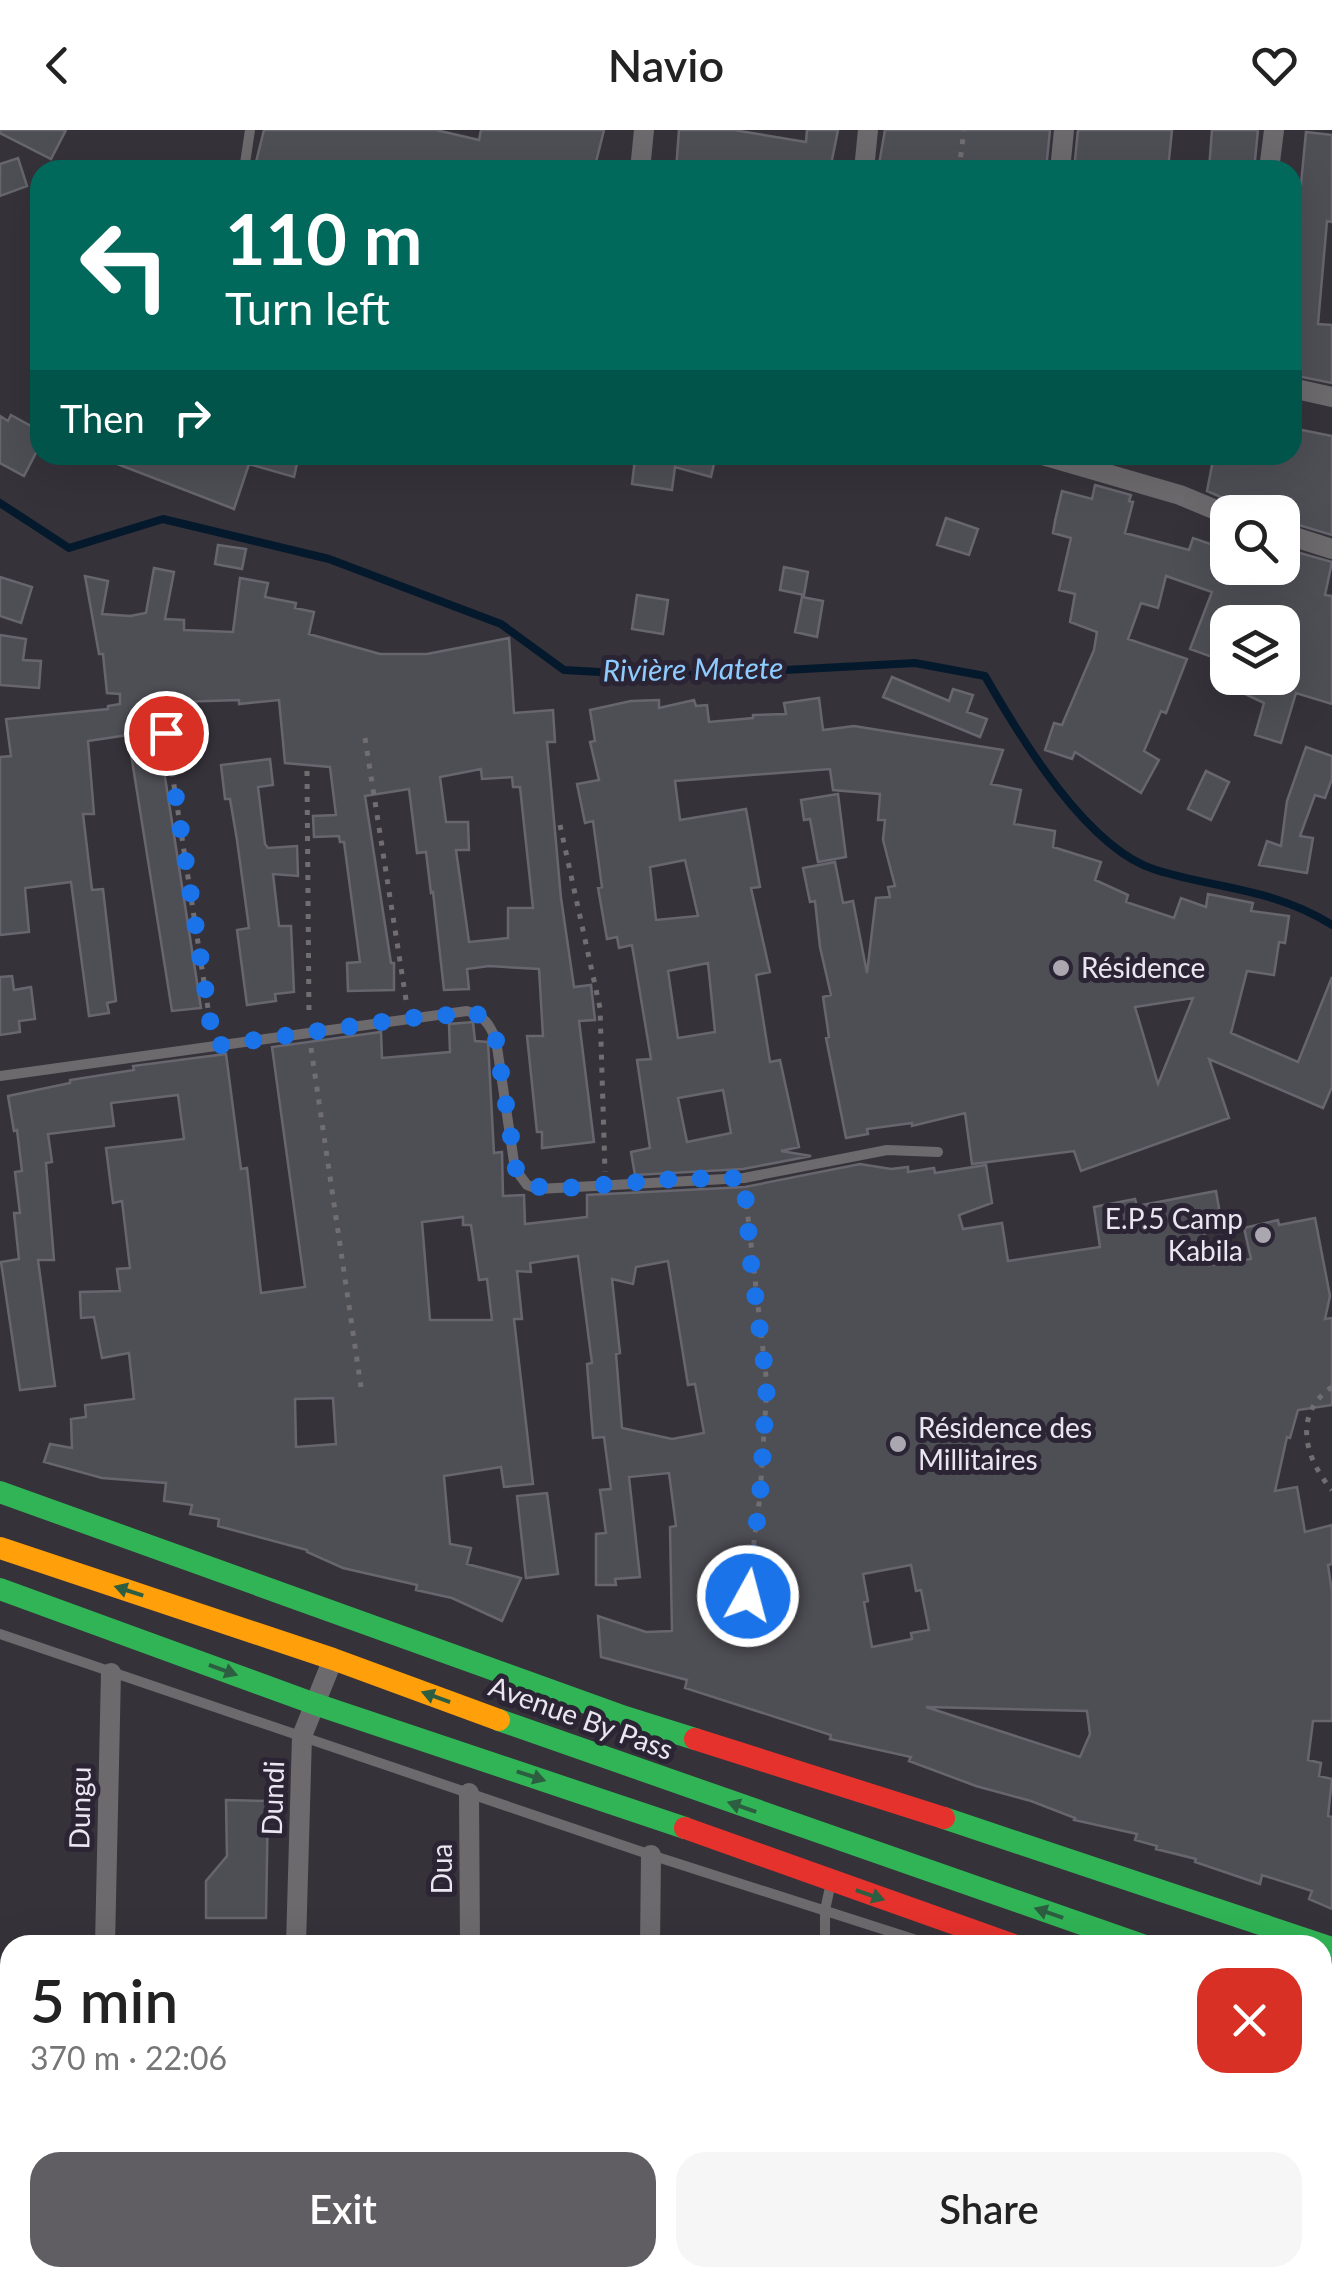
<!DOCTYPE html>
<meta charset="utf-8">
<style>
:root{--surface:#fff;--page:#f6f6f6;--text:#222;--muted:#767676;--accent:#605e62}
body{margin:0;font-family:Lato,sans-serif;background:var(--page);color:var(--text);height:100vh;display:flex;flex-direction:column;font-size:38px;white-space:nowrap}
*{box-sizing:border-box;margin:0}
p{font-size:32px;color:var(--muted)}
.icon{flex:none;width:55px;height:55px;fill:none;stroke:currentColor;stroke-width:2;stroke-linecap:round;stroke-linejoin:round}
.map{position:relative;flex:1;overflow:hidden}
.sheet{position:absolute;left:0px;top:1805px;width:1332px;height:352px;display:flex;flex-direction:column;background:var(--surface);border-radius:30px 30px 0 0;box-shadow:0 10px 40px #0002}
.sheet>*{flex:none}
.top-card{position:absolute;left:30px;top:30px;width:1272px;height:305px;border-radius:30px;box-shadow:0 10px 40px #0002;background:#00695c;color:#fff;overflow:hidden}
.controls{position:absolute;left:1210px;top:365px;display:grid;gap:20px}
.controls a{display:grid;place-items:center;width:90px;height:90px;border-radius:20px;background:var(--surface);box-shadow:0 10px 40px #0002;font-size:50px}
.pin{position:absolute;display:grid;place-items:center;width:85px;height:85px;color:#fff;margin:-42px;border:5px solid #fff;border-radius:50%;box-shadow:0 2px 10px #0007}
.me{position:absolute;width:110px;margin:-55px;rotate:7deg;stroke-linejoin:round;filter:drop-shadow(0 0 8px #0008)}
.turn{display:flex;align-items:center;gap:35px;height:210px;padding:0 30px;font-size:45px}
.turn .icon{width:130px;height:130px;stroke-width:2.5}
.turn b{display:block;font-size:70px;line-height:85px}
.then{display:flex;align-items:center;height:95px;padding:0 30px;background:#0003;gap:20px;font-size:38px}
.round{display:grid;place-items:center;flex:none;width:105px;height:105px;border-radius:30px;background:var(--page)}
.headline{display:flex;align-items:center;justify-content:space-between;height:170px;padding:0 30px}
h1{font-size:60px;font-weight:600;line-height:75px}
.primary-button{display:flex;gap:20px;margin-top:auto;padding:20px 30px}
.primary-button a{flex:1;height:115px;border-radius:30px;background:var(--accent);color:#fff;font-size:40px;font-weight:600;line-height:115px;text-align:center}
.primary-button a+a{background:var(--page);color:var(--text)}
header{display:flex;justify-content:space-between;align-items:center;height:130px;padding:0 30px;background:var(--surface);font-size:45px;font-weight:600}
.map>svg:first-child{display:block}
</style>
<header><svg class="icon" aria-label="back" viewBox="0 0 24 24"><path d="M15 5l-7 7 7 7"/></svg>Navio<svg class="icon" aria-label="heart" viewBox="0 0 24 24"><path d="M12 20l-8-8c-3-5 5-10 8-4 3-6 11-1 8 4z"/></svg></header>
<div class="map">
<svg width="1332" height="2156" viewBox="0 0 1332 2156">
<rect width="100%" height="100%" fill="#36323a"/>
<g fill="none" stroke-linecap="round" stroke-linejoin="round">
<path stroke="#05192c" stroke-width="8" d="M0,373l69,45 94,-29 166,40 172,65 63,46 107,6 244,-13 70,13c35,61 102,173 171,194 62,19 120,19 176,55"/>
</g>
<path fill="#4e4e55" stroke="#67666e" stroke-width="2.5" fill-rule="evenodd" d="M0,0h66l-15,29 -51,-26z
M264,0h172l43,10 2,-10h123l-10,40h-340z
M679,0h55l72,12 1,-12h31l-8,40h-154z
M885,0h165l-4,40h-168z
M1078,0h94l-4,39 -46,-5 -1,6h-47z
M1212,0h46l-4,40h-45z
M1306,2l26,3v87l-5,-1 -9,103 14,1v58l-40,-8v-66l9,-86 -9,-1v-39l9,1z
M18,28l9,28 -27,10v-32z
M11,285l29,16v14l-16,31 -24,-13v-47l8,5z
M1292,298l40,8v99l-50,-15v-8l-50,-10 -25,-11 7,-36h78z
M94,325h205l-5,22 -45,-13 -15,45z
M655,325h61l-5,22 -36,-10 -3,23 -40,-6 3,-25 19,2z
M1095,355l36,10 -2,6 4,1 -8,31 64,17 4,-12 35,12v18h54v-20l50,14 -7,33 7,1v108l-36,-11 -15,50 -26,-8 9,-32 -52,-25h70v-56h-36l-19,-5 -15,40 -22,-8 22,-57 -46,-16 -8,32 -17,-5 -13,36 59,20 -21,54 -5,-2 -17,40 15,9 -18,33 -66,-41 -3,7 -27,-9 9,-27 8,2 32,-75 3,-18 -27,-10 5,-28 -16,-4 12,-52 -18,-5 2,-12 7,-30 30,8z
M946,388l32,11 -9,26 -32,-10z
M218,415l28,4 -4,20 -27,-5z
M784,437l24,5 -4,23 -24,-5z
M154,438l20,4 -9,47 19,1v10l49,2 7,-54 28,5 -3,14 31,6 -1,5 19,4 -5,22 71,20h47l82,-16 5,75 39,-3 2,32h-8l14,156 13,89 17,-2 4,35 -16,1 15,121 -52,6v-16h-5l-10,-96h16l-4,-67 -50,-3 -22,3 2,20 -25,1 -11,-98 -2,1 -5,-41 -9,1 -8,-64 -44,7 26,167h3v27l-46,1 -1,-28 13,-1 -16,-120h-4l-1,-6 -25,1 -1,-21 23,-1 -6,-48 -45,-4 -6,-63 -40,4v-4l-61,2v10l-23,1 46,295 -29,3 -44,-276 -40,6 6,73h-11l9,76 11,-1 13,112 -9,2 2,10 -20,3 -18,-134 -46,6 4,44 -29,3v-178l11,-1 -5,-37 102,-10v-3l12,-2v-10l-13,-1 -4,-39h-4l-14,-78 23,5 -6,33 28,2 16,-3zM481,639l1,10 30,-2 1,10h7l13,121h-25v30l-39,4 -13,-92h13l-1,-28h-22l-6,-45z
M0,447l32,10 -11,36 -21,-7z
M637,465l31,5 -5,34 -31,-5z
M802,467l21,4 -6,36 -22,-5z
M0,505l26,4 -3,21 18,1 -2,27 -39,-3z
M892,547l57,24 4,-12 20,6 -6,17 20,7 -7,18 -97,-40z
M819,568l4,32 31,-4 149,24 -12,34 30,6 -7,34 41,7 -2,16 48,15 -6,18 33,15 -2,7 48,16 7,-20 25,9 2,-13 45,9 -2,8 38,5 -4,27 -6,-1 -5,33 -27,-4 -16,62 67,29 34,-85v110l-9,21 -114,-49 20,59 -148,53 -7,-20 -102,13 -7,-51 -53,13v-3l-45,6 1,5 -22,4 -20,-100 3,-1 -6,-40 8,-2 -11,-48 -5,-46 -5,1 -7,-34 32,-6 8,41 10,-2 14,72 9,-75 14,-1 -2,-10 7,-1 -12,-46 2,-20h-7l2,-26 -47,-4 -3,-21 -155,12 5,39 66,-11 14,78 -9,1 19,84 -14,3 14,87 10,-2 19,87 -18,4 30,5 -68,13 -108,6 -4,-23 19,-4 -13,-88 14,-1 -19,-114 -13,3 -2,-11 -10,2 -9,-51 4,-1 -9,-66 -8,2 -8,-39 22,-4 -9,-38 5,-1 -5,-31 41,-9 28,-1v8l35,-8 2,6 11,-1 2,17 44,-4v-3l33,-1 -2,-11zM685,730l13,56 -42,4 -6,-53zM708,833l7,69 -37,6 -10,-67zM1193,868l-35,86 -23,-77zM723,960l8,43 -44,9 -9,-44z
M1306,617l26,9v23l-7,19 -10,-3 -15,41 13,2 -6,35 -48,-8 8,-24 14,5 6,-45z
M270,629l3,26 -15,2 7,57 3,4 29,-2 1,30 -25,-2 6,52h12l3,66 -19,2 1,7 -29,4 -10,-75 12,-2 -12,-88 -7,-41h-5l-4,-34z
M1206,641l23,11 -18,38 -23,-11z
M838,664l8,63 -28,5 -8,-43 -6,1 -3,-20z
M12,846l2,14 17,-3 4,32 -16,2 1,11 -20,3v-58z
M473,892l2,19 13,1 6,111 8,-1 1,44 21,-1 1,29 62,-7v-22l158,-8 115,-23 31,5 17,-2v5l26,-4 1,5 51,-8 6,38 -33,12 4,14 39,-6 6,38 92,-14 -6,-40 41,-8 2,7 79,-15 5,29 -18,3 6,42 42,-6 -7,-31 34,-8 1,5 36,-7 15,78 -5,23 7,-1v87l-34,5 -8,28 -3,-1 -12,54 22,-4 8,45 27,-7v39l-4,1 4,27v129h-19l-5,39 13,3 -2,13 13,3 -4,37 4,1v92l-23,-10 3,-8 -50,-16 -2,9 -65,-22 1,-3 -40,-10 1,-3 -22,-6 2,-6 -63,-14 1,-2 -44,-17 -55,-15 -67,-25 2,-4 -81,-18 1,-4 -146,-47 2,-8 -86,-23 -3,-41 48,16 26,-1 -2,-104 6,-1 -7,-53 -40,4 11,100 -25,2 1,6h-20v-51l10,-1 -6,-43 11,-1 -7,-52 -11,1 -6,-74 5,-1 -14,-107 -48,7 1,9 -14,-1 5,48h-8l19,165 -29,3 -3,-20 -57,9 6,68 21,4 -4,16 54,14 -19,43 -50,-23 -36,-8 1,-5 -74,-17 -36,-16v-2l-89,-24 1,-7 -29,-5 2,-9 -28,-4 2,-18 -64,-5 -58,-16 6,-18 22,4 -1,-29 15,-2 -1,-12 49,-6 -5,-46 -27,5 -8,-41 -13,1 -1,-26 40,-1 -3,-22 13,-1 -8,-67 -9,2 -7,-55 78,-9 -6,-44 -67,8 3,23 -66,8 4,28 -6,1 8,97h-16l17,126 -35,4 -19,-128 18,-3 -5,-46h6l-5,-41 7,-1 -5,-41 -3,1 -6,-35 62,-13v-3l64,-10 -1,-4 93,-12 15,115 6,-1 14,125 44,-6 -33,-240 109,-15 1,26 68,-6 -1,-28zM463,1087v8h8l8,55 8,-1 5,41h-62l-8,-98zM668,1131l20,124 7,-1 9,49 -32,6 -50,-11 -6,-74 4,-1 -8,-74 21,5 3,-17zM333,1268l3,46 -40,3 -1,-48zM911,1435l5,26 5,-1 8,40 -18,3 1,6 -40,8 -8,-45 4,-1 -5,-27zM926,1577l161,4 3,23 -10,23z
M547,1363l11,81 -32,4 -9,-82z
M226,1670l42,1 -2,117h-60v-37l21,-25z"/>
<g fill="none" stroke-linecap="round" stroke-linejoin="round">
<path stroke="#716e72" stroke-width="5" stroke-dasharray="5 8" stroke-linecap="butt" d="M959,40l5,-40
M166,603l45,295
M365,608l42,268
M307,641l2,247
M560,695l40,183 5,164
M311,918l50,339
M745,1061l22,194 -7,111 -13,100
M1332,1257c-40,27 -27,72 0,103"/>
<path stroke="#6d6a6e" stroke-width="10" d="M244,40l6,-40
M0,946l467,-65c17,4 23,14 29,29l19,129 12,16 11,4 206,-11 143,-28 51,2
M0,1504l651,221 281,90
M825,1815v-35l5,-23
M1322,1957l10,3
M829,2148v8
M1023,2148l1,8"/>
<path stroke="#6d6a6e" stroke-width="20" d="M640,40l4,-40
M864,40l4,-40
M1060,40l4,-40
M1269,40l5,-40
M1292,258l40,9
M1042,325l138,40 48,20
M1282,403l50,16
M469,1663l1,152
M105,1815l6,-272
M296,1815l6,-209 31,-77
M650,1815l1,-90
M0,1910h10
M1322,2012l10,3
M1237,2148v8
M285,2156v-8
M461,2156v-8
M646,2156l1,-8"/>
<path stroke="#30b455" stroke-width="22" d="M0,1362l625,225 70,22
M0,1459l315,115 370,124
M499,1590l643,225
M944,1688l388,130
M1322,1878l10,3"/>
<path stroke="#ff9f0a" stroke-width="22" d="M0,1418l333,111 166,61"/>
<path stroke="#e5322d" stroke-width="22" d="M695,1609l249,79
M685,1698l329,117
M1322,1922l10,3"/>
</g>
<defs><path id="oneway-solid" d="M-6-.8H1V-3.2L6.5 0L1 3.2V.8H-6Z" transform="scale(2.5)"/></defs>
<g fill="#2d5e41">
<use href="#oneway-solid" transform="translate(129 1461) rotate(-162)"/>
<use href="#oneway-solid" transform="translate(223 1540) rotate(20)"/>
<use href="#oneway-solid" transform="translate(436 1567) rotate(-160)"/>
<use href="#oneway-solid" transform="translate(531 1646) rotate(18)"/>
<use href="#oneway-solid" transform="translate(742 1677) rotate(-161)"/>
<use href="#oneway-solid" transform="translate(870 1765) rotate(19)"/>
<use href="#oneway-solid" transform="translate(1049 1783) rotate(-161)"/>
</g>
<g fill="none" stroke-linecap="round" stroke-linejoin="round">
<path stroke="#1a73e8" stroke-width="18" stroke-dasharray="0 32.4" d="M166,603l48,313 195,-28 67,-5 15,14 5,13 20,129 11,16 27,4 120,-10 70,-1 7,85 16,122 -7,111 -12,100"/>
</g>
<g fill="#aba7b0" stroke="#2b2434" stroke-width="4">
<circle cx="1061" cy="838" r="10"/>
<circle cx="1263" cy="1105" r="10"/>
<circle cx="898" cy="1314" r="10"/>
</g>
<g text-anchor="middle" stroke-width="10" stroke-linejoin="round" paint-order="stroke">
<g font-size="28" fill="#eae6f0" stroke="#2b2434" text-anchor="start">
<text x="1081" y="848">Résidence</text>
<text x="1243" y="1099" text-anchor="end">E.P.5 Camp<tspan x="1243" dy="32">Kabila</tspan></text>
<text x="918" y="1308">Résidence des<tspan x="918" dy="32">Millitaires</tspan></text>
</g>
<g font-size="28" fill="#eae6f0" stroke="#2b2434">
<text transform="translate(581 1588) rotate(20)" y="10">Avenue By Pass</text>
<text transform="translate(273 1668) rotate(-88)" y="10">Dundi</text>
<text transform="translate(80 1678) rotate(-89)" y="10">Dungu</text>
<text transform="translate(442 1739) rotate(-90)" y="10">Dua</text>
</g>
<g font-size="30" font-style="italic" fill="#8ecbfe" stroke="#2b2434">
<text transform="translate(693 540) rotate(-1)" y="10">Rivière Matete</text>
</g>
</g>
</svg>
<div class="controls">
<a><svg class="icon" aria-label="search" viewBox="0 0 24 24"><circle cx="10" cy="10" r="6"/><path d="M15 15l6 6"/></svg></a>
<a><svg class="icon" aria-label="layers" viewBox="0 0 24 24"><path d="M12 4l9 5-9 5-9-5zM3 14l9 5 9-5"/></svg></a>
</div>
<div class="pin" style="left:166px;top:603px;background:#d93025"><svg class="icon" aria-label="arrive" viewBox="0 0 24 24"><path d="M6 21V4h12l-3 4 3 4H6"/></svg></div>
<svg class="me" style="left:748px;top:1466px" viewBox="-20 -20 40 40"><circle r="17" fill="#1a73e8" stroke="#fff" stroke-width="3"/><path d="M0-11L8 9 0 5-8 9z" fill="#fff"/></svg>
<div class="top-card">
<div class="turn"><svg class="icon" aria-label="left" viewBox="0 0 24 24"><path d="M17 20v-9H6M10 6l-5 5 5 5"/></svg><div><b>110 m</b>Turn left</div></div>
<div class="then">Then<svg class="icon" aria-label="right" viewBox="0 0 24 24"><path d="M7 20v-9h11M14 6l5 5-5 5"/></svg></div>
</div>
<section class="sheet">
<div class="headline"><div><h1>5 min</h1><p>370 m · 22:06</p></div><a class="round" style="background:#d93025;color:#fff"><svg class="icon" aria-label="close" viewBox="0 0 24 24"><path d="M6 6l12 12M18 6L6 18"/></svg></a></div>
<div class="primary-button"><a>Exit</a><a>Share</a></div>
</section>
</div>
